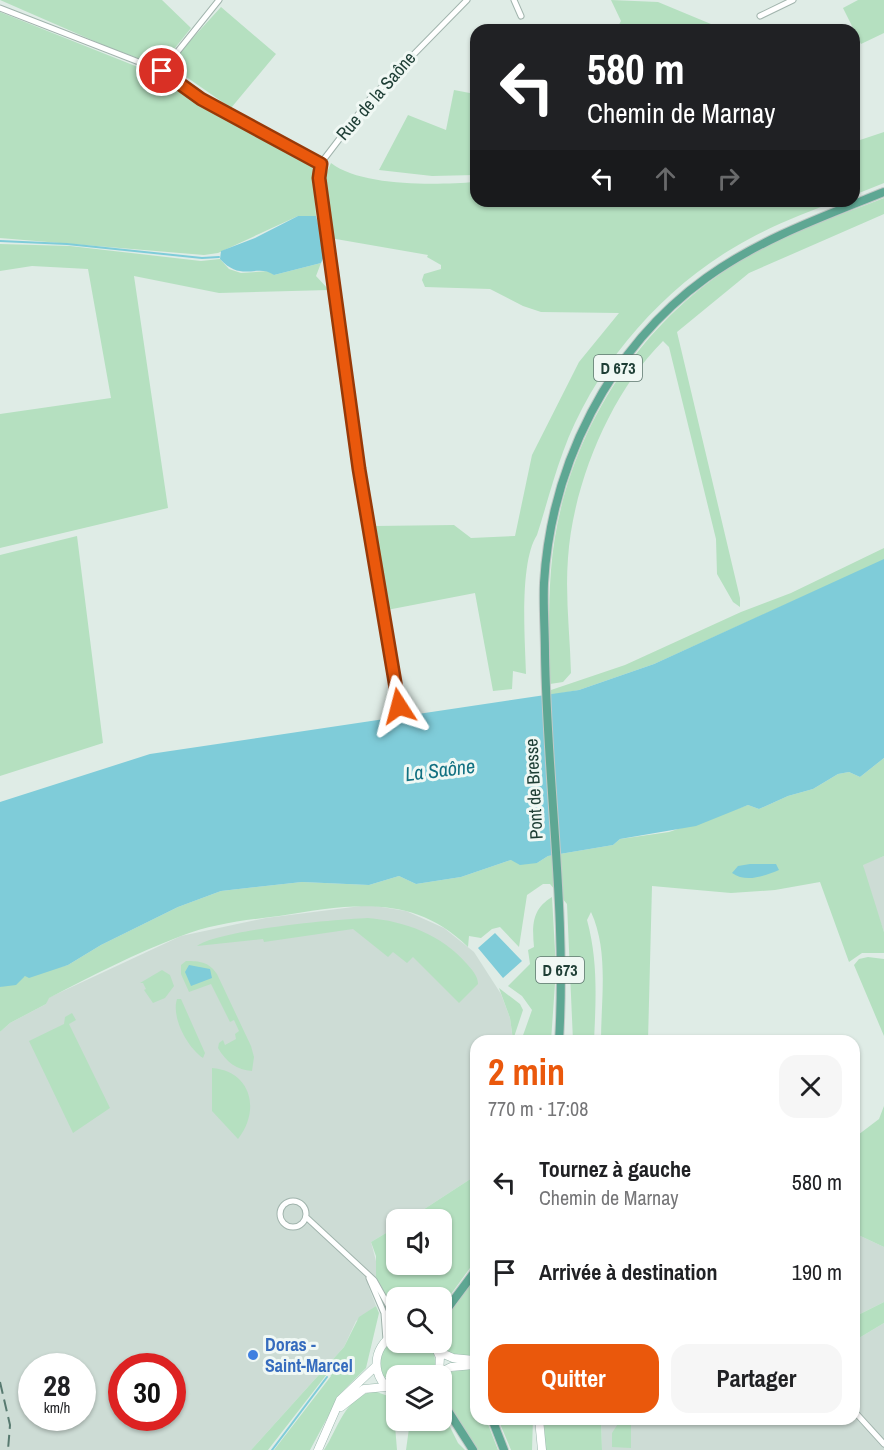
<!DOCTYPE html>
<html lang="fr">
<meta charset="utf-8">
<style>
:root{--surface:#fff;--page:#f6f6f6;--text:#202124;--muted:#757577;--accent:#ea580c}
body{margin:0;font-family:"Archivo Narrow",sans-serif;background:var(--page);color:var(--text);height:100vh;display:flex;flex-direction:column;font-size:22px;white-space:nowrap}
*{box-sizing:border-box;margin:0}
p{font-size:20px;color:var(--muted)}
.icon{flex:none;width:33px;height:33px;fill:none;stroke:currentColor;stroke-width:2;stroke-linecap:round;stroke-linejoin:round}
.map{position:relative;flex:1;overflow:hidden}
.sheet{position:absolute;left:470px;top:1035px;width:390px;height:390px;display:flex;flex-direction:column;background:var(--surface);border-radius:18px;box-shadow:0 2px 4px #0004}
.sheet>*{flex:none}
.banner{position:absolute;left:470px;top:24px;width:390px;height:183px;border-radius:18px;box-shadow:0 2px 4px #0004;background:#202124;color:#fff;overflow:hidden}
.buttons{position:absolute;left:386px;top:1209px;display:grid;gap:12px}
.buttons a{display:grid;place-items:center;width:66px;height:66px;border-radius:12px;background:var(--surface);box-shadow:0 2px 4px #0004;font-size:30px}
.speed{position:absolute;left:18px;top:1353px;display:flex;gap:12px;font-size:30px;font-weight:700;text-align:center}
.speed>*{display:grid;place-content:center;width:78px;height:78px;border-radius:50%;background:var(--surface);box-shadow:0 2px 4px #0004;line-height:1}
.speed small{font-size:15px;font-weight:400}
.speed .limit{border:9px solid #d22;background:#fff;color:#111}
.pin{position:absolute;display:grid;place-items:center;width:51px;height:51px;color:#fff;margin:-26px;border:3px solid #fff;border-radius:50%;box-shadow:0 2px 6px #0007}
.me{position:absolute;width:66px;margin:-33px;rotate:351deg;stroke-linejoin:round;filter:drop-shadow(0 0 4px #0008)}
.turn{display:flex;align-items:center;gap:21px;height:126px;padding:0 18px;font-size:27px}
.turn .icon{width:78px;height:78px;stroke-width:2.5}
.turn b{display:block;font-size:42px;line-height:51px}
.lanes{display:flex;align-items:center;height:57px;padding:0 18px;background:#0003;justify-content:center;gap:30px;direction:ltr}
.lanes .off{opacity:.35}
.round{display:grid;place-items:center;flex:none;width:63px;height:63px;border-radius:18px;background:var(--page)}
.headline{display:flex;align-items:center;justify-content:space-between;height:102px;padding:0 18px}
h1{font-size:36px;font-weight:700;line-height:45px;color:var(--accent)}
.button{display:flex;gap:12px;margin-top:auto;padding:12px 18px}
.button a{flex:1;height:69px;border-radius:18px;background:var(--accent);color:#fff;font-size:24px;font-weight:700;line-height:69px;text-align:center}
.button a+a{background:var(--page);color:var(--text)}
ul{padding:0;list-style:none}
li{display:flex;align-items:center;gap:18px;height:90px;padding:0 18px}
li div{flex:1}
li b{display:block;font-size:22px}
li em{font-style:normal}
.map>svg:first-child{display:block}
</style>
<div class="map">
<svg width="884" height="1450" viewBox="0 0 884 1450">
<rect width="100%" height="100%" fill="#dfece6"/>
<path fill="#cddcd5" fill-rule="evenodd" d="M884,856v76l-20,-57 -1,-11z
M369,905l37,6 38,17 30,24 27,42 9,24 3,23h-37l-1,135 -66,43 -13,1v7l-25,15 6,23 -1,12 -8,8 8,21 -20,15 -12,26 -93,103h-251v-418l10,-9 36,-19 2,-6 133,-62 85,-18zM32,1366h50v52h-50zM122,1366h50v52h-50z
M854,1233l30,14v55l-30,15z
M884,1323v127h-282l-1,-31h253v-78z"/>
<path fill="#b5e0c0" d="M0,0h162l29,28 -20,25 -14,12 -47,-17z
M611,0l47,2 65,27 -107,1 5,-9z
M858,0h26v33l-23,11 -18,-36z
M221,7l55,47 -45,54 -59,-41 8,-15z
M0,12l158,63 154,89 4,52h-18l-80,37 -14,2 -204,-17z
M454,90l21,4v81l-43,1 -53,-6 29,-55 38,15z
M884,132v51l-30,12v-53z
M331,163c31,24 106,22 144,19l1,19h361c-29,11 -61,23 -88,38 -83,44 -154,125 -186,213 -10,27 -17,55 -26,83 -18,28 -12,104 -11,139l-13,-3 -1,18 -19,2 -18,-98 -88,17 -12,-84 79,-1 17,13 44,-2 17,-81 47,-93 40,-49 -78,-1 -18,-6 -33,-17 -65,-2 -3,-7 2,-6 17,-5v-4l-14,-8 1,-2 -98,-17 -5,-61z
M884,198v16l-135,59 -72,59 63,266v9l-7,-5 -16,-28 -1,-35 -47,-192 -6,-6c-53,53 -90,143 -95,217 -3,38 2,77 3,115l-8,9 -13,2c-1,-38 -2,-76 1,-114 10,-130 88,-254 203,-317 41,-23 86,-38 130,-55z
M0,244l70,2 131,15 19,-2 9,10 12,4 28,-2 5,4 47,-12 -5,13 13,14 -110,3 -85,-17 34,232 -168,40v-134l111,-16 -23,-129 -56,-3 -32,5z
M77,536l26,207 -103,33v-221z
M884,548v12l-230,104 -75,26 -28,5v-5l74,-25 116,-53 50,-19z
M884,758v98l-21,9 21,67v21h-22l-13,9 -29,-80 -45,8 -44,3 -79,-7 -4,155h-47c0,-42 8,-90 -10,-129l-4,8c11,40 9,79 7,121h-21l-6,-137 -17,-20h-7l-16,11 -8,52 -19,-20 -8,2 -11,9 -12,-2 -1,11c-56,-55 -119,-42 -189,-31 -33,4 -67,8 -98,20 -45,17 -90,40 -132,62l-3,6 -36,19 -10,9v-45l25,-11 43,-11 33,-20 77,-38 43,-16 81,-9 67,3 30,-9 17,8 45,-7 50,-17 26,3 11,-7 65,-11 7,-6 49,-7 79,-27 11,4 29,-13 25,-7 25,-15 11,-2 11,5z
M552,897l4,72 -5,72h-30l11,-31 -10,-14 -14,-10 22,-22 -2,-14 6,-3c-2,-22 -2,-38 18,-50z
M368,918c37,3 74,17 99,46 5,6 11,12 11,20l-19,19 -46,-46 -6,6 -14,-11 -5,5 -35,-28 -89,13 -1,-3 -66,7c21,-16 140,-27 171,-28z
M868,957l16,2v77l-30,-71 5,-6z
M186,961c14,0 23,1 31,13l34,72 3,11 -2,14c-15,-1 -26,-9 -34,-23l1,-5 4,-3 2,5 11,-6 -1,-5 4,-3 -5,-11 -4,2 -19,-38 -22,8 -8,-18v-9z
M162,970l8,5 4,11 -9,12 -12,5 -9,-13 2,-1 -3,-6h-3z
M499,988l21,16 3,6 -10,30 -3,-22z
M177,999h4l24,54 -2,5c-16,-11 -32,-41 -26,-59z
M72,1013l4,7 -7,4 41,84 -37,25 -44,-92 35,-17 1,-7z
M212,1068c39,3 49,42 26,71l-26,-28z
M884,1106v141l-30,-14v-95l25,-19z
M475,1176v85l-34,47v-10h-45v15l-20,-36v-21l-5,-14 25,-15v37h45v-44l-32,-1z
M475,1275v83l-29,-5 -8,-10 3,-1v-20z
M884,1302v21l-30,18v-24z
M376,1306l3,7 -13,55 -26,26 -30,56h-36l57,-74 -4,-8v6l-59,76h-17l93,-103 15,-30z
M396,1338v4l31,1 7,9 2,17 -8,6 -32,1v8l-14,-9 -2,-6 1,-17z
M475,1367l1,52h10l12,31h-21l-36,-58v-11l5,-8z
M374,1391l14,5 5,5 4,49h-73c15,-23 20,-52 50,-59z
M441,1409l17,34 7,7h-59l4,-29 31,-1z
M498,1419h35l-1,31h-21z
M544,1419h57l1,31h-57z
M621,1419h10v29l-19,-1v-14z"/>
<path fill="#7fccd9" d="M298,216h18l10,36 -5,11 -47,12c-17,-12 -32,8 -54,-16l1,-8 34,-13z
M884,559v199l-24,19 -11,-5 -11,2 -25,15 -25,7 -29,13 -11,-4 -52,21 -76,13 -7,6 -65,11 -11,7 -17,2 -9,-5 -50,17 -45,7 -17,-8 -30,9 -67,-3 -81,9 -43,16 -77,38 -33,20 -39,13 -4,-2 -9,9 -16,2v-185l150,-48 429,-64 75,-26z
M750,864h26l3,6c-15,6 -33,13 -47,3l6,-7z
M495,933l27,28 -19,17 -25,-30z
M189,965l21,4 2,9 -21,8 -6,-14z"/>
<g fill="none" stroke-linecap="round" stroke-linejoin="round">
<path stroke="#7fccd9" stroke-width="2" d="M0,241l67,3 135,14 17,-1
M272,1450l55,-73"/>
<g stroke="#a1b4ad" stroke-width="7">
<path id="minor" d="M514,0l7,16
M0,8l162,63 39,28 120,64
M760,16l33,-16
M162,71l57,-71
M399,706l-40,-237 -40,-291 2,-15 49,-64 97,-99
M280 1214a13 13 0 1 1 26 0a13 13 0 1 1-26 0Z
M306,1217l68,63 22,39
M369,1278l15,35 2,27
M854,1411l30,33"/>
</g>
<g stroke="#9cb9ae" stroke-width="9">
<path id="secondary" d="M396,1334c-26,12 -26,47 0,59
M433,1342l7,15 -1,17
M439,1352l14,6 21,2
M439,1373l12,-6 23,-2
M341,1407l23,-18 22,-2
M539,1419l3,31
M318,1450l22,-50 36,-34"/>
</g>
<g stroke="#c0c9c6" stroke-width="10">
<path id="primary" d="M559,1041c8,-129 -12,-258 -14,-387 0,-23 -2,-47 -1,-71 7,-118 65,-235 162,-305 54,-39 116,-61 178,-86
M441,1317l35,-47
M441,1400l32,50
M492,1419l12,31"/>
</g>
<use href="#minor" stroke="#fff" stroke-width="5"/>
<use href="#secondary" stroke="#fff" stroke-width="8"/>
<use href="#primary" stroke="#5ea793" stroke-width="8"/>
<path stroke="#587a70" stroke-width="2" stroke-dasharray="12 6" stroke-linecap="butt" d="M0,1382l10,43 -2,25"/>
</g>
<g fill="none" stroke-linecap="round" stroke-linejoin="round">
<g stroke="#983908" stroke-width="15">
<path id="route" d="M162,71l39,28 120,65 -2,14 40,291 40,237"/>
</g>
<use href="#route" stroke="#ea580c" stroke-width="10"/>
</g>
<circle fill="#3f7fe0" stroke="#f0f8f4" stroke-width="2" cx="253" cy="1355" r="6"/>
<g text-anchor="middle" stroke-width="6" stroke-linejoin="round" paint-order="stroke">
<g fill="#f0f8f4" stroke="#5d766e" stroke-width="1.5">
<rect x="594" y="355" width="48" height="26" rx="4.5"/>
<rect x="536" y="957" width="48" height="26" rx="4.5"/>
</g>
<g font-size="16" font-weight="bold" fill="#1e3e35">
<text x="618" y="374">D 673</text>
<text x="560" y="976">D 673</text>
</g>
<g font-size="18" fill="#1e3e35" stroke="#f0f8f4">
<text transform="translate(376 96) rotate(-49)" y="6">Rue de la Saône</text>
<text transform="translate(534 789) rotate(-93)" y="6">Pont de Bresse</text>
</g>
<g font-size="18" font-weight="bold" fill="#366cbe" stroke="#f0f8f4" text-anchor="start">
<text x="265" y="1351">Doras -<tspan x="265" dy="21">Saint-Marcel</tspan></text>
</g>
<g font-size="20" font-style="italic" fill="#117081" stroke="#f0f8f4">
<text transform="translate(440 770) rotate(-7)" y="7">La Saône</text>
</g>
</g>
</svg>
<div class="buttons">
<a><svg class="icon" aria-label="sound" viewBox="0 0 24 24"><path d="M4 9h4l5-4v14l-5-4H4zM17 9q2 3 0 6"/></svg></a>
<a><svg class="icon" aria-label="search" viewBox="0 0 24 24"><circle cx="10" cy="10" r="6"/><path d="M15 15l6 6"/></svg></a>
<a><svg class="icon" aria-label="layers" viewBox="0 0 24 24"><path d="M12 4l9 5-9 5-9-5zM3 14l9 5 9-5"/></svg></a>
</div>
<div class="speed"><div>28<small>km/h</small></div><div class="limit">30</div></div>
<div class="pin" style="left:162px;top:71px;background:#d93025"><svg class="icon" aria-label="arrive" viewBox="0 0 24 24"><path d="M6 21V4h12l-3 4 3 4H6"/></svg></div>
<svg class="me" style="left:399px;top:706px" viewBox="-20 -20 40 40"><path d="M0-17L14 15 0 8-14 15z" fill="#ea580c" stroke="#fff" stroke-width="4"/></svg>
<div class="banner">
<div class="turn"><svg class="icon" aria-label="left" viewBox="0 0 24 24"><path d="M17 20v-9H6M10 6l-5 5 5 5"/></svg><div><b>580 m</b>Chemin de Marnay</div></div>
<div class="lanes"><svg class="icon" aria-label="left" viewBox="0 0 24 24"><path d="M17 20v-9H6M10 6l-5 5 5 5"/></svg><svg class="icon off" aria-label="ahead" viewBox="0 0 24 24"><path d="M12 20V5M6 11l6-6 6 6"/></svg><svg class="icon off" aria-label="right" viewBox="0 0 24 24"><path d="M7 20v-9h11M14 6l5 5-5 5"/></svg></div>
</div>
<section class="sheet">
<div class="headline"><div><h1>2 min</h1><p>770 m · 17:08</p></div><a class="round"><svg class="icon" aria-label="close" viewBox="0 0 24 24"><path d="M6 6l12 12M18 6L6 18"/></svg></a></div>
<ul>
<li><svg class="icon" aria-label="left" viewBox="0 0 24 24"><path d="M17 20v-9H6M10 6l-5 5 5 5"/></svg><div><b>Tournez à gauche</b><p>Chemin de Marnay</p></div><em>580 m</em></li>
<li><svg class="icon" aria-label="arrive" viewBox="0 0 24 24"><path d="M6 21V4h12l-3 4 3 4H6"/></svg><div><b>Arrivée à destination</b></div><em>190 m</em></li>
</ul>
<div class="button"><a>Quitter</a><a>Partager</a></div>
</section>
</div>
